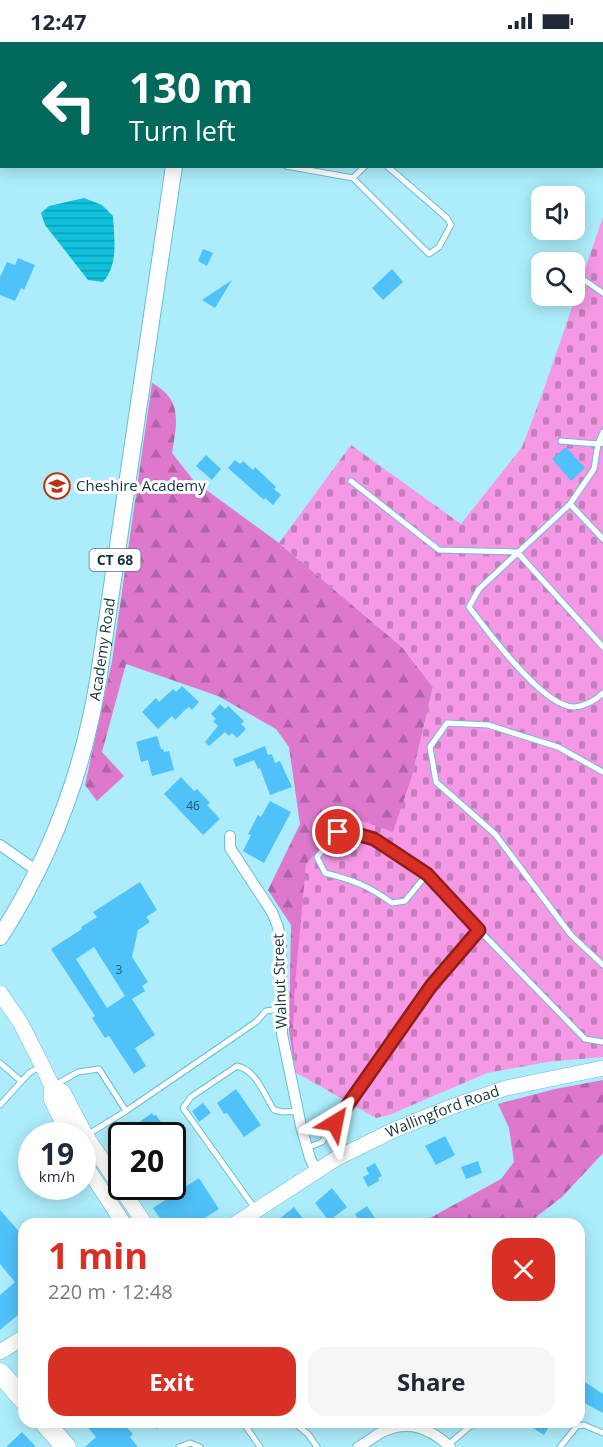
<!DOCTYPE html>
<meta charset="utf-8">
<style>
:root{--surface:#fff;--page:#f6f6f7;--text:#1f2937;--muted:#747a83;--accent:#d93025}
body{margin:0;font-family:"Open Sans",sans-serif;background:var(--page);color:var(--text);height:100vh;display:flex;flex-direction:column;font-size:22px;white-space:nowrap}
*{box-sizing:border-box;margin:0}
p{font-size:20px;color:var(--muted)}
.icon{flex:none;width:33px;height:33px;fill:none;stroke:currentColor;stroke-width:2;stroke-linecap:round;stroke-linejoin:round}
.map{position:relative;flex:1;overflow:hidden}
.details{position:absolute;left:18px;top:1176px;width:567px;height:210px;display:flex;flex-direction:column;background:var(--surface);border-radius:18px;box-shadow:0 3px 15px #0003}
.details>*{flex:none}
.guide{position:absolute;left:0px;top:0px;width:603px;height:126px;box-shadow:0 3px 15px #0003;background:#00695c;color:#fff;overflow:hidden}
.fabs{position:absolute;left:531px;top:144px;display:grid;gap:12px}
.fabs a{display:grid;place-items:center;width:54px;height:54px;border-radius:12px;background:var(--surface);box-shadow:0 3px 15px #0003;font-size:30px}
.speed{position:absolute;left:18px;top:1080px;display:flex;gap:12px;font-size:30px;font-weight:700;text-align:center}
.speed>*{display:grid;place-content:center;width:78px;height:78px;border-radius:50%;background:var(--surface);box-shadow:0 3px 15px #0003;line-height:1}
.speed small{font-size:15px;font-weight:400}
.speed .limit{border:3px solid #111;border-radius:9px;background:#fff;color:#111}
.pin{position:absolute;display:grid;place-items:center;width:51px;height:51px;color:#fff;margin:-26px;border:3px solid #fff;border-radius:50%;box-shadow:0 2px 6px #0007}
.me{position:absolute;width:66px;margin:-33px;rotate:35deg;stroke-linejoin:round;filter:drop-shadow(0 0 4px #0008)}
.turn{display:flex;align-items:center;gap:21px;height:126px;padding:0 30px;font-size:27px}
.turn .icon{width:78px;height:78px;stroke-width:2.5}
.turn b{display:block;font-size:42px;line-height:51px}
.round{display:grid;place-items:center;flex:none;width:63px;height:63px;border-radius:18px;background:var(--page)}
.overview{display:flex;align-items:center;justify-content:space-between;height:102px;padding:0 30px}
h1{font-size:36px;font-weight:700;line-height:45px;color:var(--accent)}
.action{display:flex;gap:12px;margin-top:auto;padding:12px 30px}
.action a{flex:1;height:69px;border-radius:18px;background:var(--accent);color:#fff;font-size:24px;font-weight:700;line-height:69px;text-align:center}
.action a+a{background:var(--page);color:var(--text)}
.status{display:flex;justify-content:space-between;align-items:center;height:42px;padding:0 30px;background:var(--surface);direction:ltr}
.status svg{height:16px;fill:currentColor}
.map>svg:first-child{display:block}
</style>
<div class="status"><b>12:47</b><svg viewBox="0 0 49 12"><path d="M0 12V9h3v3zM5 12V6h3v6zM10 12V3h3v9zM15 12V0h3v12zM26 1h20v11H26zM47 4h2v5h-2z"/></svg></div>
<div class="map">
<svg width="603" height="1405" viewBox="0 0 603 1405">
<defs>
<pattern id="forest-firs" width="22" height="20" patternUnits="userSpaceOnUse" patternTransform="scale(1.5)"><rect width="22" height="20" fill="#dd78cc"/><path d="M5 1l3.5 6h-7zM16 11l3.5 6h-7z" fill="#b263a7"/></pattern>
<pattern id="cemetery-stones" width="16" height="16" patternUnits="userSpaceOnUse" patternTransform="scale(1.5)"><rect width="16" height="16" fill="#f598e5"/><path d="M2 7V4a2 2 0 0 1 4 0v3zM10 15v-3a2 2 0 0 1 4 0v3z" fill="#c57dbb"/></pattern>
<pattern id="water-rules" width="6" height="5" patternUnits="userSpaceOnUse" patternTransform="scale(1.5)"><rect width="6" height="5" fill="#10c2de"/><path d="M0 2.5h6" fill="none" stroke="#0e9eb5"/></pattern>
</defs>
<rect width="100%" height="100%" fill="#adedfb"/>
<path fill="url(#forest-firs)" d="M152,341c31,17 25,39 20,70l22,28 85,62 123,104 31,40 -21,90 -19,56 -100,196 2,43 -6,-41 2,-106 -23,-35 32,-66 -11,-77 -13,-18 -58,-33 -92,-32 -24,88 22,24 -27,25 -12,-16 27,-124z
M603,1038v73l-41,44 -35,27h-108l82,-45 13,-17 -5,-34 -11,-24 57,-15z"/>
<path fill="url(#cemetery-stones)" d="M603,175v840l-56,5 -60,11 -98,42 -13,3 -81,-46 -2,-43 2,-44 11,-121 42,-48 45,16 19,-55 21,-90 -31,-40 -123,-104 72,-98 110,79 61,-77 21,-55z"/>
<path fill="url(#water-rules)" d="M84,156l18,7 11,11c1,22 6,48 -10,66l-15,-2 -43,-55 -4,-12 8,-7z"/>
<path fill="#50c2fa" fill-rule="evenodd" d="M203,207l10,4 -6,13 -9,-5z
M18,216l17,7 -11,25 -3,-2 -6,13 -15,-6v-18l7,-15 8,3z
M392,227l11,13 -20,18 -11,-12z
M232,238l-17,28 -13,-8z
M566,405l19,21 -14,13 -19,-22z
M206,413l15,14 -9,11 -16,-14z
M235,418l5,4 3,-3 10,9 2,-3 21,20 -2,2 7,6 -8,10 -8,-7 -1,2 -36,-32z
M182,644l17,16 -7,8 -3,-3 -3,2 -11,11 -3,-4 -14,13 -16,-17 14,-14 3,4 14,-13 3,3z
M220,662l5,5 3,-3 16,15 -3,3 5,5 -9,9 -5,-5 -3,3 -4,-4 -16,14 -4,-4 13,-16 -5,-5 3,-2 -5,-5z
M157,694l4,13h2l1,3 5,-1 5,19 -22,6 -4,-16 -7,2 -5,-20z
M265,704l3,9 4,-1 3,9 5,-2 12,26 -22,8 -10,-27 -2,1 -4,-9 -18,7 -3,-8z
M181,735l13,14 3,-2 13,14 -3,2 13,14 -17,16 -39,-41z
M270,759l21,11 -27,51 -21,-12 8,-16 -3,-1 10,-19 3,2z
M140,840l17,28 -11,7 4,5 -12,8 -6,27 16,25 -6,4 3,5 -13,8 23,36 -20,13 11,18 -12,8 -25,-38 -4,2 -13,-20 3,-2 -44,-67 31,-20 -1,-2 16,-10 -4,-5zM94,905l31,49 -18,12 -31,-49z
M236,1047l25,36 -17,12 -17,-24 -3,1 -7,-11z
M203,1061l8,10 -12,9 -7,-11z
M152,1071l2,3 2,-1 9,13 -2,1 1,2 -5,5h-33l14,-10 -2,-3z
M445,1094l10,19 -19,10 -11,-19z
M478,1119l4,12 -16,6 -5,-12z
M375,1121l7,13 -4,2 1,3 -11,6 -5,-10 6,-3 -3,-6z
M199,1136l20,31 -24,15h-31l-11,-16z
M332,1146l15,19 -18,14 -14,-18z
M367,1164l8,12 -9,6h-5l-6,-10z
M294,1165l13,17h-34z
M0,1168l24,27v73l-24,20v-35l15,-13 -15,-18z
M579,1336l24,16v19l-24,-13z
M83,1380h39l11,12 -3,3 8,10h-53l11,-10z
M524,1380h28l-8,13z
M22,1390l14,15h-30z"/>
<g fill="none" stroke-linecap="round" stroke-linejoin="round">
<g stroke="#6bbdcf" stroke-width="7">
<path id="lane" d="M286,124l67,12 76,76 10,-7 12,-22 -4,-7 -60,-52
M353,136l12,-12
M574,231l29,20
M561,399l37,3 5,-12
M603,401l-5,1 -4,25 -24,35 -91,85 -10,18c18,23 75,102 106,100 10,-1 21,-7 28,-14
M351,439l88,69 78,2 86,95
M570,462l33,35
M603,730l-45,-25 -70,-22 -41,-2 -17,24 6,35 59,52 76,101 32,30
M427,832l-22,27 -13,2c-23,-17 -39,-23 -67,-30l-8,-16 21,-25h12l24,7 53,35 52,56
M0,1021l21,18
M55,1043l23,-13 21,-3 27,42
M0,1063l29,-32 12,-7
M87,1093l39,-24 95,-65 35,-24 10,-11 14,-2
M307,1106l15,-6 109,-156 48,-56 106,109 18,3
M256,1168l-73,-102 8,-11 46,-31c19,4 27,28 37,44l9,2 15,-1
M243,1380l17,25
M293,1380l15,12 9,13
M157,1383l3,-3
M448,1403l27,-23
M179,1405l11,-4 10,4
M560,1405l17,-21 7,-1 19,8"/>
</g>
<g stroke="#6bbdcf" stroke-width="12">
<path id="street" d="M230,794v12l42,64 6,15 3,17 1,90 19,92 9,32 7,14
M0,803l37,26
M358,1405c9,-4 16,-11 24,-15 26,-13 48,-4 68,15"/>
</g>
<g stroke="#6bbdcf" stroke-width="16">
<g id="secondary">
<path d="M0,951l20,29 22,43 10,21 -1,13 18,37"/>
<path d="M52,1044l11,6 23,44 59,88"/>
<path d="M82,1118l42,64"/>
<path id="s1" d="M235,1182l102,-66 57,-28 57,-23 55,-19 97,-20"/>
<path d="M0,1310l24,-15"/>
</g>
</g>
<g stroke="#6bbdcf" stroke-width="18">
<g id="primary">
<path d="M192,2v-2"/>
<path id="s2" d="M0,895c50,-78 83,-165 98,-256l76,-515"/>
</g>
</g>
<g stroke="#6bbdcf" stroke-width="21">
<path id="highway" d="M0,1331l24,27
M44,1380l22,25"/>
</g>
<use href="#lane" stroke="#fff" stroke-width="5"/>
<use href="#street" stroke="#fff" stroke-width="10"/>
<use href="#secondary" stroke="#fff" stroke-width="15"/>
<use href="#primary" stroke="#fff" stroke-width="16"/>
<use href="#highway" stroke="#fff" stroke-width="20"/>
</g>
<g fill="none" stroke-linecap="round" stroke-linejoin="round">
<g stroke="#8d1f18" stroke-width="15">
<path id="route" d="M335,1081l96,-137 48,-56 -52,-56 -53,-35 -24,-7h-12"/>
</g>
<use href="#route" stroke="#d93025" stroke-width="10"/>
</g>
<defs>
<g id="school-ring" transform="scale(1.35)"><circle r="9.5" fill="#fff" stroke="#bc3212" stroke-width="1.5"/><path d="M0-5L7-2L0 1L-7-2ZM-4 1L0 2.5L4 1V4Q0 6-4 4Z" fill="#bc3212"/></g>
</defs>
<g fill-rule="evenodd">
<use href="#school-ring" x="57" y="444"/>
</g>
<g text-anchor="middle" stroke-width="6" stroke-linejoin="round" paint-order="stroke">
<g font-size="12" fill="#22596c">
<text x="193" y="768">46</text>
<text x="119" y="932">3</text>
</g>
<rect fill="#fff" stroke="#5a7277" stroke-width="1.5" x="89.5" y="507" width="51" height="22" rx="4.5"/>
<g font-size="14" font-weight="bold" fill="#13363d">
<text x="115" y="523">CT 68</text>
</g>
<g font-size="15" fill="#13363d" stroke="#fff" text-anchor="start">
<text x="76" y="449">Cheshire Academy</text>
</g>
<g font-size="15" fill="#13363d" stroke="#fff">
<text dy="5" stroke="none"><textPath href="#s2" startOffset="308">Academy Road</textPath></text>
<text transform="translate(280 939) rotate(-92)" y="5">Walnut Street</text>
<text dy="5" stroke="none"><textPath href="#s1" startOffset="237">Wallingford Road</textPath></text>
</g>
</g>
</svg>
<div class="fabs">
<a><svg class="icon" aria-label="sound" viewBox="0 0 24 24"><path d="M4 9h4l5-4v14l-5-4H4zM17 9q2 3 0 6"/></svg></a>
<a><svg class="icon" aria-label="search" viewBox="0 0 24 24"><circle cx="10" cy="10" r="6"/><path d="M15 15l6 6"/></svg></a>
</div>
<div class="speed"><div>19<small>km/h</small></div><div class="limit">20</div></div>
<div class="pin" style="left:338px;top:790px;background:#d93025"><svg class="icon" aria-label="arrive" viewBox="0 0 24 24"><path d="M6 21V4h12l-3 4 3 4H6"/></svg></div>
<svg class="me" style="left:335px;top:1081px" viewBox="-20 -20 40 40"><path d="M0-17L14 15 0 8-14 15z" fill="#d93025" stroke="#fff" stroke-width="4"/></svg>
<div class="guide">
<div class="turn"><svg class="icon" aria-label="left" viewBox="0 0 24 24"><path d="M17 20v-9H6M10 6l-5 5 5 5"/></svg><div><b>130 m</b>Turn left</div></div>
</div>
<section class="details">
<div class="overview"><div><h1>1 min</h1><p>220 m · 12:48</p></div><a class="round" style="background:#d93025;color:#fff"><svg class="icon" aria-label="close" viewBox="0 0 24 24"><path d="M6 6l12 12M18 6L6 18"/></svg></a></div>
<div class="action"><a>Exit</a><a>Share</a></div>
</section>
</div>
